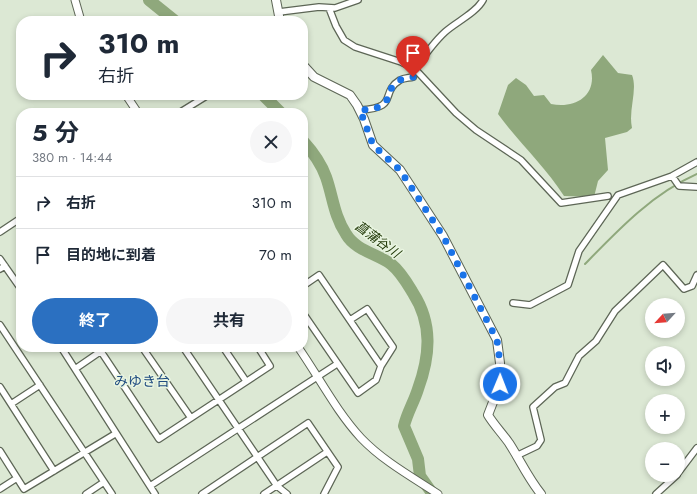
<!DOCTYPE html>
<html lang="ja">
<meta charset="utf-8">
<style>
:root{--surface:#fff;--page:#f6f6f7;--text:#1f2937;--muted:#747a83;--line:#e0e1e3;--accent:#2b70c1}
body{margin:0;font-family:Jost,"Noto Sans JP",sans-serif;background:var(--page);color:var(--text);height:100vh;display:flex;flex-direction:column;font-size:15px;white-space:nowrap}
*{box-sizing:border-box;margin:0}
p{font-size:13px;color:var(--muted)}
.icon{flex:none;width:22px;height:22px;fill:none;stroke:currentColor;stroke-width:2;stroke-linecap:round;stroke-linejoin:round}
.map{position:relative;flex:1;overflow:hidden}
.side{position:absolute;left:16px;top:108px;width:292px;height:244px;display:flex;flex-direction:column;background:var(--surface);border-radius:16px;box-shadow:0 2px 6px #0003}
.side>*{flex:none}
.hud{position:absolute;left:16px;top:16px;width:292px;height:84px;border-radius:16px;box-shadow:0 2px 6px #0003;background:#fff;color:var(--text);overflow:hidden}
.needle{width:26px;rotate:244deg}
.buttons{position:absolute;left:645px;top:298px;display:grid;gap:8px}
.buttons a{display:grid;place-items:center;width:40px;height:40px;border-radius:50%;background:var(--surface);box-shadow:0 2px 6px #0003;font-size:20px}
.pin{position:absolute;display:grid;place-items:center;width:34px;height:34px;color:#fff;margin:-41px -17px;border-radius:50% 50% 50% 0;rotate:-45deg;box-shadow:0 0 4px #0007}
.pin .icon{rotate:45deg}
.me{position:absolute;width:44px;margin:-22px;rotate:1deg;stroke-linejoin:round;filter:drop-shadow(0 0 3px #0008)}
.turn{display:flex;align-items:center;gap:14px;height:84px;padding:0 16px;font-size:18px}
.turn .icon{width:52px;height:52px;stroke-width:2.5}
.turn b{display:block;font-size:28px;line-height:34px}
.round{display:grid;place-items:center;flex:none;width:42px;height:42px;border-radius:21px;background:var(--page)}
.headline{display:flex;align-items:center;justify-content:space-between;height:68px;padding:0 16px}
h1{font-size:24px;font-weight:700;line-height:30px}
.cta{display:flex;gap:8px;margin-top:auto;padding:8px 16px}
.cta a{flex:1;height:46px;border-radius:24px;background:var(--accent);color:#fff;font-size:16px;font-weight:700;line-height:46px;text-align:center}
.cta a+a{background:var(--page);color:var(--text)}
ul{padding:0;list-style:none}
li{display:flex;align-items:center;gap:12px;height:52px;padding:0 16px;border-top:1px solid var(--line)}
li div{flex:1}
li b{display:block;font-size:15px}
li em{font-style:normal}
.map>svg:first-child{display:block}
</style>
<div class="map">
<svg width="697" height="494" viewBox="0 0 697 494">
<rect width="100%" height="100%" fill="#dce8d4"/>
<path fill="#8fa87c" d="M603,55l15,18 14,2c6,15 -4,35 0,53l-5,4 -22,6 3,32 -10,11 -4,16 -30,-1c-19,-30 -45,-53 -66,-82l10,-29 8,-7 10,7 8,11 10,-1 7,9c24,5 46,-8 40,-34z"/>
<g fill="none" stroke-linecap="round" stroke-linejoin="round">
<path stroke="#8fa87c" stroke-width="2" d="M585,264c34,-35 67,-70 112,-90"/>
<path stroke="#8fa87c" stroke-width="12" d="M149,0l26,21
M263,95l18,18
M303,141c10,11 18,22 23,36 7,20 8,39 20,57 9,16 31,20 45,30 10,8 16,19 22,29 20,31 17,63 5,96 -4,13 -11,24 -14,37l14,33 2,17 12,17"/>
<g stroke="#5d6656" stroke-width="8">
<path id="minor" d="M329,8l7,18 8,14 11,7 46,15 14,7 41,44 20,17 45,30 40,43 47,-7
M279,12l40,-5 16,1 23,-8
M415,69c9,-13 18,-26 30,-37 11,-10 31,-19 38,-32
M360,110c40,-2 19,-17 40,-30 4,-2 9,-2 13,-3
M179,113l29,-18
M672,176l7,10 18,1
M0,232l21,-14
M0,259l21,30
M0,269l5,-3
M303,286l16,-11 62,91
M513,303l17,2 38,-20 11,-34 39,-56 54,-19 25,-14
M303,313l55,80 18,-13 5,-14 12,-19 -26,-38 -17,11
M0,325l112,169
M61,347l94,147
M98,347l61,92 111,-73 -12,-19
M142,347l49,71
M183,347l94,139 10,8
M223,347l23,34
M75,369l32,-22
M0,387l54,84
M11,404l29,-19
M0,451l24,38 91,-55
M516,456l21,-10 4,-6 -8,-33 22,-20 10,-4 14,-27 17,-15 19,-30 48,-46 21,24 8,-3 5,-11
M678,473l19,-25
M150,486l187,-122
M0,489l17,-11
M86,494l18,-12
M202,494l106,-71 30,44 -14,27
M264,494l63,-42
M656,494l21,-19"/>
</g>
<g stroke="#5d6656" stroke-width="9">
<path id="tertiary" d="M75,0l6,21
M126,95l12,18
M298,347c21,30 38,64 63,91 22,23 51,39 77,56"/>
</g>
<g stroke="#5d6656" stroke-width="10">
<path id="secondary" d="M276,0l4,21
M303,65l11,12 36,18 7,10 7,14 9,26 27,25 43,66 54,104 3,23v21l-12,31c6,10 14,18 21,28 11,17 19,35 32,51"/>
</g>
<use href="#minor" stroke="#fff" stroke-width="5.5"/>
<use href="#tertiary" stroke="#fff" stroke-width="7"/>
<use href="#secondary" stroke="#fff" stroke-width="8"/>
</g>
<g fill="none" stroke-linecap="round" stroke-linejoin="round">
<path stroke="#1a73e8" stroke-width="7" stroke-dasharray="0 12.6" d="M413,77c-4,1 -9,1 -13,3 -21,13 0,28 -40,30l13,35 27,25 43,66 54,104 3,23v21"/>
</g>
<g text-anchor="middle" stroke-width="3" stroke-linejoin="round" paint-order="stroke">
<g font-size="13" font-style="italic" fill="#223a09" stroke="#e9f5e1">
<text transform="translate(378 239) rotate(36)" y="5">菖蒲谷川</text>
</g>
<g font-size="14" fill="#204c80" stroke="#e9f5e1">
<text x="142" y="386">みゆき台</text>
</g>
</g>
</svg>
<div class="buttons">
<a><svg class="needle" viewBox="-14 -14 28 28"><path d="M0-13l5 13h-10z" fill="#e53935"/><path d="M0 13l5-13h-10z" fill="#747a83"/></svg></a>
<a><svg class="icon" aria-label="sound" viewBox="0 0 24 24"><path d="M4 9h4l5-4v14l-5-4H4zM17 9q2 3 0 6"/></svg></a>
<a>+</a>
<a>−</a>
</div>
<div class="pin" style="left:413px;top:77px;background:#d93025"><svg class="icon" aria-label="arrive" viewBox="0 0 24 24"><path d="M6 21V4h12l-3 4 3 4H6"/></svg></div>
<svg class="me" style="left:500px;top:384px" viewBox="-20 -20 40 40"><circle r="17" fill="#1a73e8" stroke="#fff" stroke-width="3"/><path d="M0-11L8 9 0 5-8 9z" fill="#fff"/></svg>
<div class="hud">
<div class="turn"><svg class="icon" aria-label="right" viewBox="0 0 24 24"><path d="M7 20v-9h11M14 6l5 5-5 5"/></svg><div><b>310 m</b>右折</div></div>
</div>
<section class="side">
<div class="headline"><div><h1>5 分</h1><p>380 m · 14:44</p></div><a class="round"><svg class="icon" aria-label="close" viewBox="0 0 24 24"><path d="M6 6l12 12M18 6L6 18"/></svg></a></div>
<ul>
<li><svg class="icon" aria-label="right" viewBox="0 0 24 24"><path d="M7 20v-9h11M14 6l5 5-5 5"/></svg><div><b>右折</b></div><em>310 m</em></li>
<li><svg class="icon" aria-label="arrive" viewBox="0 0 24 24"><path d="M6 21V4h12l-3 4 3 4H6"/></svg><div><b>目的地に到着</b></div><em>70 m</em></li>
</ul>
<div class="cta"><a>終了</a><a>共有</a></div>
</section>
</div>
